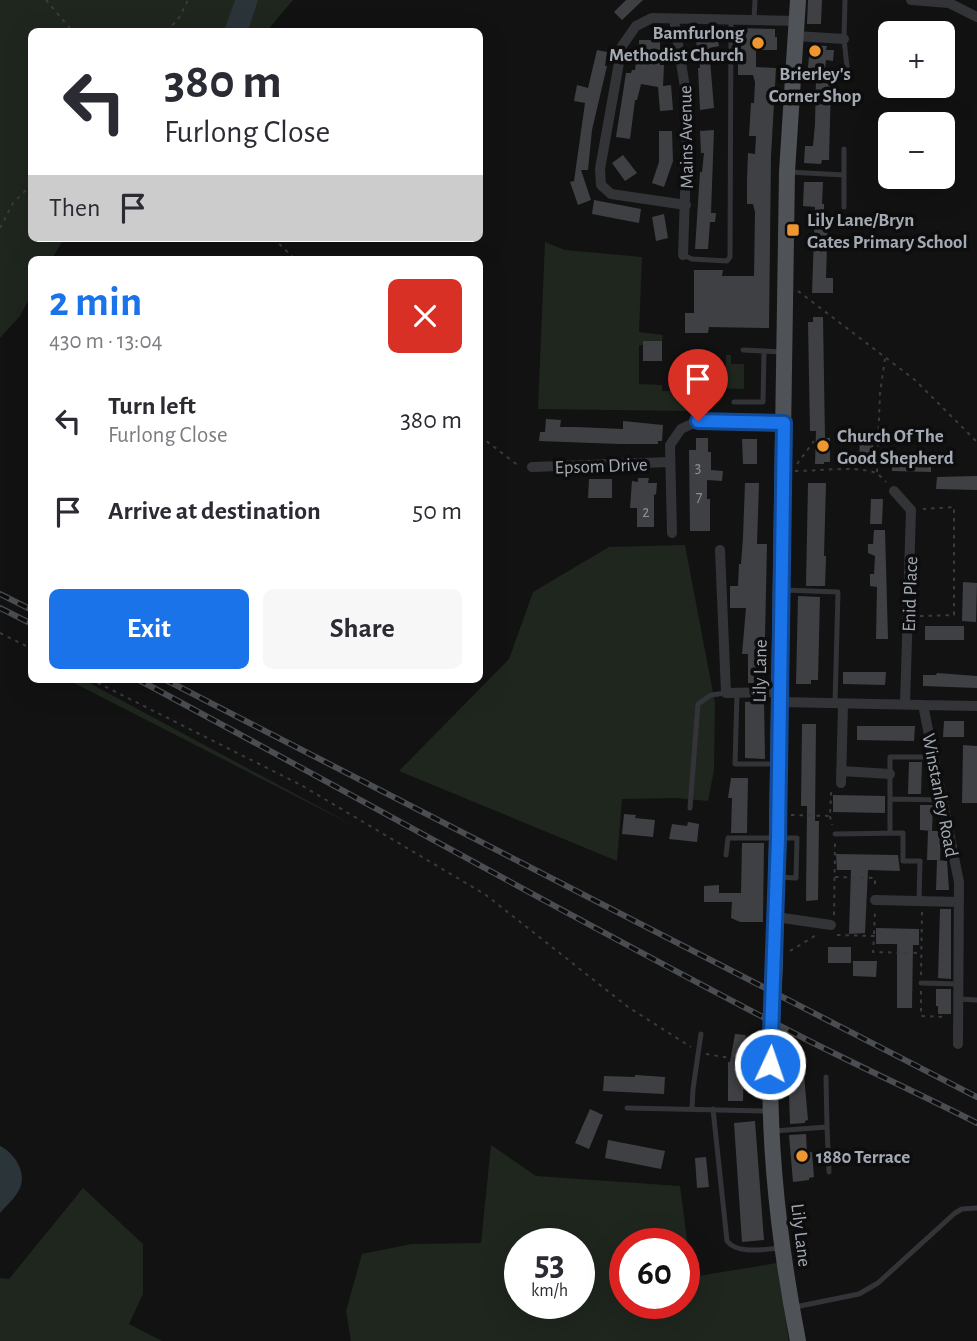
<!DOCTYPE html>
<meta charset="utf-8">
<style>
:root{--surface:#fff;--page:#f7f7f7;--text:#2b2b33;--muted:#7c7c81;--accent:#1a73e8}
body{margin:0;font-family:"Alegreya Sans",sans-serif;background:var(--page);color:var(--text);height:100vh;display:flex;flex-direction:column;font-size:26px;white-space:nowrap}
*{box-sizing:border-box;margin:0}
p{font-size:23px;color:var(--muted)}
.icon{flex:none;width:38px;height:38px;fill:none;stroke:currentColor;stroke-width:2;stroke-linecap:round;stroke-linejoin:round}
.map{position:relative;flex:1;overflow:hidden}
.details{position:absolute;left:28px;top:256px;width:455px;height:427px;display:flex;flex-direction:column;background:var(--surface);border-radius:10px;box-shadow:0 7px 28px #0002}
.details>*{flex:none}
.guide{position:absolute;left:28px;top:28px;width:455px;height:214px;border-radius:10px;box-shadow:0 7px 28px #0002;background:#fff;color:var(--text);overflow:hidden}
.fabs{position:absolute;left:878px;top:21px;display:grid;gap:14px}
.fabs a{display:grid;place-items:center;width:77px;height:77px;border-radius:10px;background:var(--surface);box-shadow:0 7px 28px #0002;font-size:35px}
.speed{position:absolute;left:504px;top:1228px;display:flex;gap:14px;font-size:35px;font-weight:700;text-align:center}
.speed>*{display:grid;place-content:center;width:91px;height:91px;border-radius:50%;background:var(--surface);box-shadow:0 7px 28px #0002;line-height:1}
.speed small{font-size:18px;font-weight:400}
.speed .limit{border:10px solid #d22;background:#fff;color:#111}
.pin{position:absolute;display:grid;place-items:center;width:60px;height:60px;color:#fff;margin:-72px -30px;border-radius:50% 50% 50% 0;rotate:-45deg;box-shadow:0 0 7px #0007}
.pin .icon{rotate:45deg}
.me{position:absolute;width:77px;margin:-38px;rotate:3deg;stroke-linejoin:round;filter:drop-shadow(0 0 5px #0008)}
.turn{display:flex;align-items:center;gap:24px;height:147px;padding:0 21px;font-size:32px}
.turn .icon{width:91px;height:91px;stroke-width:2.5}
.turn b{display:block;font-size:49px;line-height:60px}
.then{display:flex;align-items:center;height:66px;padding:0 21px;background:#0003;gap:14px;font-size:26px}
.round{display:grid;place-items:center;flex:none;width:74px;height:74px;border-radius:10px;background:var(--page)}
.headline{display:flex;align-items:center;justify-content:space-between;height:119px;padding:0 21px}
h1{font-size:42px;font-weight:700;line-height:52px;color:var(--accent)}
.cta{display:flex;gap:14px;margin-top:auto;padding:14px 21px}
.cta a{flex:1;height:80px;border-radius:10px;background:var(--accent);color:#fff;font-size:28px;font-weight:700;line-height:80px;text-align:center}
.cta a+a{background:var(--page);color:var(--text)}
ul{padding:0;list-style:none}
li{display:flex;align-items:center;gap:21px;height:91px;padding:0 21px}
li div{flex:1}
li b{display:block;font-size:26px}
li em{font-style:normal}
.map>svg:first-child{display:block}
</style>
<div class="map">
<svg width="977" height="1341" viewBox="0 0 977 1341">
<rect width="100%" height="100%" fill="#121213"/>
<path fill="#1e261e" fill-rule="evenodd" d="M0,0h293l-26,31 -235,1v206h32l-12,21h-20l-1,36 -11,21 -20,22z
M545,242l20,8 77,7 -3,75 24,3 -1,6h-19v4h-4v39l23,1v6h27l-1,20 -150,-2z
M726,355h5v9h13v25l-29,-1v-7h10z
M685,545l30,158 -1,67 -6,31 -32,-3 -54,1 -5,62 -218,-90 110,-112 24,-67 76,-45z
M66,679h16l278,150z
M491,1145l45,31 144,10 12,91 85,-14 12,78h-438l-5,-30 16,-57 49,-10 70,-1zM520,1244h59v60h-59zM625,1244h59v60h-59z
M83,1188l60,56v50l-14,30 33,17h-162v-63l9,1z"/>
<path fill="#2a3439" d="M235,0h23l-10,31h-24z
M0,1146c15,7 28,28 19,44 -4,8 -13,16 -19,23z"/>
<path fill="#3e4043" d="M626,0h17l-21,20 -8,-8z
M808,0h14l-1,24h-14z
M738,28l37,1v8h2v13h-21v17l20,1 -5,88 -2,172 -60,-1 -1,6h-23v-20h9v-43h29l-1,6h32l1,-64 -2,-8h-6v-24l1,-27 7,1 1,-18h-7l2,-33h3l1,-21 -2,-7h-15z
M716,32l3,14 -10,2 5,60 -14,2 -2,-42h2l-1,-13 -4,-18z
M639,40h21v25h4l-1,21 8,-1 2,25 -13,1 -2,-24 -17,-3 -4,16h-2l-5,39 -14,-2 10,-64h5l1,-3h3l1,-7h3z
M810,45l17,1 -1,4h8l-1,11 -7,-1 -2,21 7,1 -2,78h-7l-1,4 -17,-1 1,-17h8l2,-22 1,-45 -9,-1z
M597,50l10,2 -2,14h2l-15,64 -4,40h-7l10,30 -13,5 -8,-23 4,-1 11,-78 -11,-2 3,-16 11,3z
M714,130l-3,83h5l-1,9h-5l-2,27h-13l5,-77h2l2,-19h-3l-1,-22z
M659,131h13l1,30 -9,26 -12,-4 7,-21z
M623,155l14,18 -12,8 -13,-18z
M804,182h19l-1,22h2v9l4,1 -2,64h7v15h-21l3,-86 -12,-1z
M594,200l47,9 -2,14 -47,-9z
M664,214l4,24 -12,3 -4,-24z
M813,317h10l2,121h5v24h-6v2h-9l1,-33h-6l-2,-109h5z
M643,341h19v20h-19z
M546,419l15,1 -1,7h16l47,2v-8l40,4 -1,16h-4v3h-39l-80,-3 1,-9h5z
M859,433h14v32h-13z
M696,438h12v14h3v18l12,1 -1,10 -15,-1v19h3v32h-20l-1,-81h7z
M742,439h15v25h-14z
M892,457l39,1v14l-39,-1z
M977,476v14l-41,-1 1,-12z
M638,478h11l-1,5h9l-1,12 -2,-1v33h-17v-19h-7l2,-27 6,1z
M589,479h23v19h-24z
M745,483h14l-2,61h10l-3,139h-16v-29h-6l4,-46h-16v-22h8l1,-22h2l2,-27z
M808,483h18l-2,73h2l-1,30h-19z
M871,499h12l-1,25h-12z
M874,530h11l3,109h-12l1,-52 -7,-1v-12h4l1,-18 -7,-3v-9h5z
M963,582l14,1 -1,39 -14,-1z
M798,596l22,1 -2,83h-7v4h-15z
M925,626h39v14h-39z
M843,672h43l-1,13 -42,-1z
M937,673l40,3v12l-54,-2v-11h13z
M764,701l1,58 -20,-1v-56z
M944,721h20v16h-21z
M802,724h14l-1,97h4l-1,79 -12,1 1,-95h-6z
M857,726h58l-1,15 -57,-1z
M963,745l14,1v57h-15z
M909,762h13l-1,32h-13z
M731,778h17l-1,55h-16l1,-35h-4z
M833,795l52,1v17l-52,-1z
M920,805h13l-1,26 -12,-1z
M624,814l12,1 -1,3 20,2 -2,17 -31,-3z
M688,822l11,2 -2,18 -28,-3 3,-15 15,2z
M928,831h13l-1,29h-13z
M742,843h22l-1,79h-23l-9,-4 1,-16h-28v-16l15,-1v8h22z
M836,854l62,1 2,16 -32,-1 -3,63 -16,1 2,-64h-14z
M937,860l10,1 2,29h-13z
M940,909h11v70l-13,-1z
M876,928l43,1v16h-6l-1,63h-15v-64h-21z
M828,947h23v16h-23z
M853,961h24l-1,16 -23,-1z
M936,989h15v25h-13v-8h-2z
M735,1034l11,1 -1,4 11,2 -2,20 -10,-2 -1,42h-15v-39h2z
M788,1064h15l5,56 -3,1v2l-15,1z
M635,1075l30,2 -1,17 -61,-3 1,-15 31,1z
M590,1109l13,6 -14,34 -14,-6z
M755,1121l9,119 -22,2 -8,-119z
M806,1134l1,19 5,-1 2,25 -5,1v2l-16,2 -4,-47z
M608,1140l57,11 -4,18 -56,-11z
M706,1157l3,30 -12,1 -2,-30z"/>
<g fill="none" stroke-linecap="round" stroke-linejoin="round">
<path stroke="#393b3f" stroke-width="2" stroke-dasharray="3.5 5" stroke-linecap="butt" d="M46,0l27,32
M167,32l13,-16 8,-16
M0,228l13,-25 19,-19
M273,238l22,21
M798,291l117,89 62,62
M480,436l40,31
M797,464l17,-23
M795,471c20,0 61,-5 78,1 6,2 9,6 13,10
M877,472l3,-79 5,-34
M920,616l34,-1v-108l-31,2
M0,633l32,16
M90,679l211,106 185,110 142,112 63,40
M791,815l39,1 1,-23 2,-2
M830,816l2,9
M835,877l40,1v10
M834,915l1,-72
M874,934l1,-23
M837,935l37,1 -1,16 47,1
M790,951l28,-17
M921,975l1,-64
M921,991v25l26,1
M706,1054l49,8"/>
<path stroke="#333438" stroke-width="5" d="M845,0l-1,39 4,37
M754,20l1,-20
M788,172l56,3
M844,207v-58
M683,255l9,4 35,2 3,-4 1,-237
M743,350l39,2
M734,402h29l1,-51
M694,422v-25
M784,590l54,2 -3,111
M737,693l-2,71h41
M890,799l52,1
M690,808l8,-104 13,-9 15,-2
M890,833v-76h44
M835,834l68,-1v28h17l-1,40
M726,855l2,-17h69l-1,40 -18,-1
M921,983l38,1
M958,999l19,1
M826,1077l1,50
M627,1108l140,3
M692,1109l1,-20 8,-55
M713,1109l14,132c11,14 37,8 54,7
M774,1131l53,-4 2,45
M795,1307l64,-13 19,-11 77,-70 7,-4 15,-1"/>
<path stroke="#333438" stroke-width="10" d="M911,0l38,3 28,14
M674,19l14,87 -5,149
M796,36l48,3
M686,205l-75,-11 -10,-9 -1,-16 22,-123 14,-20 16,-8 145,3
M532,467l138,-5
M894,491l17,19 -6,194
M672,533l-2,-88 11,-16 17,-8 86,2
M720,550l6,143 53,-1
M780,702l143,3 36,177 -1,162
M923,705l54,1
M841,771l49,3
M841,783l2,-78
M875,900l84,2
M776,917l55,8"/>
<path stroke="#4f5257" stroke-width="16" d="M775,964l12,-792 11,-172
M771,1043c-4,101 8,200 27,298"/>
<g stroke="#4a4d51" stroke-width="6">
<path id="rail" d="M0,594l32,16
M0,608l32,16
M137,679c217,116 431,237 649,350 63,33 128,62 191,94
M164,679l813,418"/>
</g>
<use href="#rail" stroke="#0d0d0e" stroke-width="3.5" stroke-dasharray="10" stroke-linecap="butt"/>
<path stroke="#4f5257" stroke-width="16" d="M771,1043l4,-79"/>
</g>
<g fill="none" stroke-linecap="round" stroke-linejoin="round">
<g stroke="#114b97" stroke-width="18">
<path id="route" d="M698,421l86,2 -6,416 -8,225"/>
</g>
<use href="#route" stroke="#1a73e8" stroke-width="12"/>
</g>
<g fill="#ee962f" stroke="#0d0d0e" stroke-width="2.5">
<circle cx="758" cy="43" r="7"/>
<circle cx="815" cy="51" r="7"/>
<rect x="786" y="223" width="14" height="14" rx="3.5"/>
<circle cx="823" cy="446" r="7"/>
<circle cx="802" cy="1156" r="7"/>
</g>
<g text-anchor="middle" stroke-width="7" stroke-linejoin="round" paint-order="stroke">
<g font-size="16" fill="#8a9098">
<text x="698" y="472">3</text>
<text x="699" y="502">7</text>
<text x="646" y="517">2</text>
</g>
<g font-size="19" font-weight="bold" fill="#a3aab4" stroke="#0d0d0e" text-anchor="start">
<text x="744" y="39" text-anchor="end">Bamfurlong<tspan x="744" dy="22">Methodist Church</tspan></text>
<text x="815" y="80" text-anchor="middle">Brierley's<tspan x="815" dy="22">Corner Shop</tspan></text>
<text x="807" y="226">Lily Lane/Bryn<tspan x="807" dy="22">Gates Primary School</tspan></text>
<text x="837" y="442">Church Of The<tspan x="837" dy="22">Good Shepherd</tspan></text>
<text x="816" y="1163">1880 Terrace</text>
</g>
<g font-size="19" fill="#a3aab4" stroke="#0d0d0e">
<text transform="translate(685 137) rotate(-91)" y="7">Mains Avenue</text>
<text transform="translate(601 465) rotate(-2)" y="7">Epsom Drive</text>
<text transform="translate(909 594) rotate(-88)" y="7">Enid Place</text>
<text transform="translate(759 671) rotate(-89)" y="7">Lily Lane</text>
<text transform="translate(941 795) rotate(79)" y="7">Winstanley Road</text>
<text transform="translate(802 1235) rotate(83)" y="7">Lily Lane</text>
</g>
</g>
</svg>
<div class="fabs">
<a>+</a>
<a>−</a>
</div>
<div class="speed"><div>53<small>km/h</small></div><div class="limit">60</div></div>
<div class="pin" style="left:698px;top:421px;background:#d93025"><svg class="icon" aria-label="arrive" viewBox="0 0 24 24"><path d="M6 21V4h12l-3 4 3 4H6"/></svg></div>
<svg class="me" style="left:770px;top:1064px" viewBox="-20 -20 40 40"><circle r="17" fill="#1a73e8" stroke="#fff" stroke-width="3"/><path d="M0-11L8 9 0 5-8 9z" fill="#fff"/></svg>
<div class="guide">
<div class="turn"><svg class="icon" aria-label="left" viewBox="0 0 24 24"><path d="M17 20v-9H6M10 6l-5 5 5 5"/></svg><div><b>380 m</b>Furlong Close</div></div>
<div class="then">Then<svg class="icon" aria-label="arrive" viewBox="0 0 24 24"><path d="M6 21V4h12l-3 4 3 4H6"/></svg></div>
</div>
<section class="details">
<div class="headline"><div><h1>2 min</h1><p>430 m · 13:04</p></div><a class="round" style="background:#d93025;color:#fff"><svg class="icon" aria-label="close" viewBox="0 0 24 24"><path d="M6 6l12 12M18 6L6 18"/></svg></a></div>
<ul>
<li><svg class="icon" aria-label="left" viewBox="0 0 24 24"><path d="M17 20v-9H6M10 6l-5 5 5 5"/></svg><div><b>Turn left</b><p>Furlong Close</p></div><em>380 m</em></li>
<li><svg class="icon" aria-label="arrive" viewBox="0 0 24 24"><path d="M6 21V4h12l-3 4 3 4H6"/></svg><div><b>Arrive at destination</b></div><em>50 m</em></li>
</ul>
<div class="cta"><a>Exit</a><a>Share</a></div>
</section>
</div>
